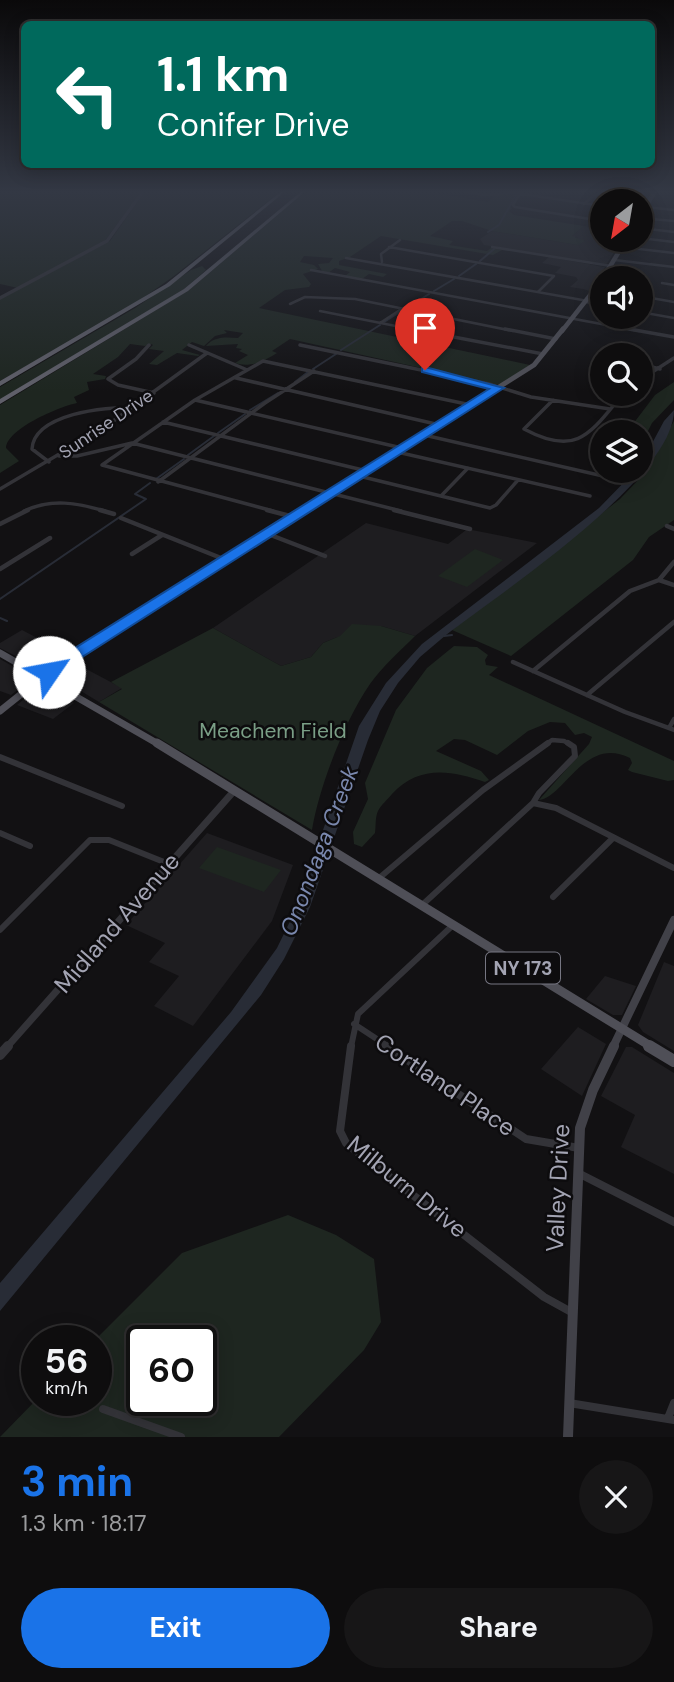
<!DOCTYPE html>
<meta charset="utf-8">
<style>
:root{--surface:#0e0d0e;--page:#171617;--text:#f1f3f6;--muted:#9b9c9e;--line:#2e2d2e;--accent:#1a73e8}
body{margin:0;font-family:"DM Sans",sans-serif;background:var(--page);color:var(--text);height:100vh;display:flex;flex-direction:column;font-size:26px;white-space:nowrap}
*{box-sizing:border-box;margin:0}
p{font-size:23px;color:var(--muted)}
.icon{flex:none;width:38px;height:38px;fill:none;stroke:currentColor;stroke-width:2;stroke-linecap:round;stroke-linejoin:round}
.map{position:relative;height:1437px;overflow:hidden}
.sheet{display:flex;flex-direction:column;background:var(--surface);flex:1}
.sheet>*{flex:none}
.banner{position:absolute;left:21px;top:21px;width:634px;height:147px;border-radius:10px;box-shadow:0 4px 18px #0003,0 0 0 2px var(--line);background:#00695c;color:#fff;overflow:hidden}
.needle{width:46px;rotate:211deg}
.fabs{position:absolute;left:590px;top:189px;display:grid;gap:14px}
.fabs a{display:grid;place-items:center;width:63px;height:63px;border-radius:50%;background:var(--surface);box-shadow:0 4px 18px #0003,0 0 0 2px var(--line);font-size:35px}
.speed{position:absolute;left:21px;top:1325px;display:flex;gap:14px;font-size:35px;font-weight:700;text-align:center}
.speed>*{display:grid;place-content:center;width:91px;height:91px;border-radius:50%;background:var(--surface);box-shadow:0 4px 18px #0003,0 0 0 2px var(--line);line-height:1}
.speed small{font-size:18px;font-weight:400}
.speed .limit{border:4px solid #111;border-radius:10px;background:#fff;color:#111}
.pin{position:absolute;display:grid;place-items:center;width:60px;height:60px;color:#fff;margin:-72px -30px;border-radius:50% 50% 50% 0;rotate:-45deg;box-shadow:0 0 7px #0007}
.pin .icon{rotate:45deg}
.me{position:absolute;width:77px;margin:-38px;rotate:57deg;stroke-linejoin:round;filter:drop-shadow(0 0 5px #0008)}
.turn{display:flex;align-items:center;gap:24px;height:147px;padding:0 21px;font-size:32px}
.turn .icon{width:91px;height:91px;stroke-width:2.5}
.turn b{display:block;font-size:49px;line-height:60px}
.round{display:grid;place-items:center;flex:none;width:74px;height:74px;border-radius:37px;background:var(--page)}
.head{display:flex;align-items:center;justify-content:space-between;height:119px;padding:0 21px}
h1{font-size:42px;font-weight:700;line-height:52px;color:var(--accent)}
.button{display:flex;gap:14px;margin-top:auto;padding:14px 21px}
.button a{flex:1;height:80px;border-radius:42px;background:var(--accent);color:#fff;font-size:28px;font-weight:700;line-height:80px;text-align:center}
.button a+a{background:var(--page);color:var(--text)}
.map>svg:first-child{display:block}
</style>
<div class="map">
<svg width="674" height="1437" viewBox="0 0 674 1437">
<rect width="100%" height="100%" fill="#121113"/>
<path fill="#1e1d20" d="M584,226l18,3v11h20l-16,25 -122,-20 -4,-6 12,-8 86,14v-7l-7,-1z
M549,257l55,10h1l-15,24 -7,-2 -13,-2 8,-7 -2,-3 -21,-4 6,-6 -19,-4z
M366,523l82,21 18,-14h6l65,13 -122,93 -34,-10 -46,12 -12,5 -12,14 -30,9 -68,-38z
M22,630l42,22v4l-23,13 -41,-21v-5z
M0,659l33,19 -22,17 -11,-4z
M73,662l49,26 -23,14 -43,-26z
M41,685l9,3 24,15 -21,16 -36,-14z
M207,833l86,32 -21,56 -79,105 -39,-20 25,-30 -30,-14 16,-19 -39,-18z
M664,962l10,4v85l-31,-19 -5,-7z
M605,976l31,10 -14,29h-9l-27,-16z
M578,1027l28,17 -24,52 -41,-27z
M626,1047h6l42,26v101l-53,-27 14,-32 -34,-19z"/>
<path fill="#1e2620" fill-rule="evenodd" d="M0,190h142l-38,52 -86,46 -18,-4z
M146,190h136l-108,86 -41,29 -133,76v-82l110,-58z
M313,190h130l-9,3 54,9 7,-7 22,-1 -8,12 3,2 -3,3 5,4 70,11 -12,10 13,5 -7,4 -86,-14 -30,-10h-10l-22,15 23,5 -4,4 38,6 4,-3 11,2 -9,5 -112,-19 -31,21 -11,4v4l48,9 -4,3 -14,-3 -7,5 -17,-3 5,-4 -15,-4 -7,5 -6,-2 -4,-7 11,-1 4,-5 -29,-2 -4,6 14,3 4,4 -15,5 8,10 -2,3 -24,3 -26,18 271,57 -30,20 -6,-1 -204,-45 -18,12 5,2c-12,8 -27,15 -42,10l13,-8 -9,-4 3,-2 -6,-1 2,-4 -32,2c8,-10 20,-9 32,-8l5,-5 -19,-3 3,3 -12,3 -11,10 -12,-4 -10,8 18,5 -2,1 -21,-3 -20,12 -8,-1 15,-13 -15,-2 4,-4 -2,-1 -6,2 -15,-2 -12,13 -25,17 13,2 -1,3 -18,3 2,8 -15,7 3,6c-19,4 -70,26 -71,45l13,13 -19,12v-68l189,-115 110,-93z
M202,266l4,4 -24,21 -182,109v-13l135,-79 56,-38z
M674,382v18l-22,23 -11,22 -1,-13h-7l5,-6 -5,-2 22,-29z
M674,421v99l-25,17 -16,23 -122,96 -59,-26 168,-131 21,-22z
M475,549l28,11 -36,27 -29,-11z
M352,624l29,2 34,10c-15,15 -33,31 -45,48 -25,36 -51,103 -58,146l-213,-128 23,-13 -11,-7 102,-54 68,38 30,-9 12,-14 17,-7z
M454,646l23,1 11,8 -3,5 1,5 12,2 -9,8 185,86v19l-6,1 -36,-9 -4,-2 4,-7 -2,-5c-45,-23 -65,39 -91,42l50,-56 3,-7 -8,-4 -9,2 -10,-12 -15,-1 -22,9 -31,24 -32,-15 -11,-1 -18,12 45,20 8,9 -4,2c-35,-12 -66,-17 -93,12 -4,5 -11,11 -14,17 -3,6 -2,16 -3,22l-13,14 -8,-3 -1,-12 15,-33 -3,-16 31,-73 31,-42z
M217,847l64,23 -17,22 -65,-24z
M288,1215l48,20 38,24 7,63 -17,28 -85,87h-279l37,-38 59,1 -1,-60 87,-87zM142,1340h59v60h-59z"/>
<path fill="#282c36" d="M674,410c0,69 -174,183 -228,225l-26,22 -22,26 -18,28 -12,29 -58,167 -26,52 -23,36 -261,316v-28l231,-271 46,-64 18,-37 64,-185 27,-43 36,-39 177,-136 36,-37h5l1,-7 23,-43z"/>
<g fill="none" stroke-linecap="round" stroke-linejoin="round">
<path stroke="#282c36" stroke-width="2" d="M488,232l11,-7 17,-30
M480,261l14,-12
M459,276l17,-12
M434,291l20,-12
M407,308l22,-14
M384,322l19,-12
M341,350l39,-25
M313,369l23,-15
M295,382l13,-10
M250,410l28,-17
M218,433l27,-19
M188,455l26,-19
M156,479l28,-20
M0,599l146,-100 -11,-5 15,-11
M0,618l7,3
M444,636l8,-1"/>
<path stroke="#333338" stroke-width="2.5" d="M522,190l-9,15 2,2 87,14
M534,190l17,2
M463,191l21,4 31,-2 87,13
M584,204l17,-14
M645,207l29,3
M640,218l34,3
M640,228l34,4
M640,238l34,4
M389,247l165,29 -16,16
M492,247l119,19
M622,247l52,6
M346,258l242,43
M614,260l60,7
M382,262l-1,-8 19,-14
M311,270l328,61
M662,283l12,2
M640,296l34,6
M586,302l16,3
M290,304l15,-7 50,2 158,32
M320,311l101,20
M640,312l34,6
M380,323l23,-15"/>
<path stroke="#333338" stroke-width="3.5" d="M412,329l131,25
M505,329l51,10
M629,329l45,8
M149,345l-13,14 -28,20 10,6 36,8
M189,345l56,24
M300,345l189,39 42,13 79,12
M640,364l20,5
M236,378l204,47
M640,380l34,-22
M195,400l207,48
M553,400l-29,29c54,29 67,3 99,-35
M163,422l204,49
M424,435l179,41
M397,452l193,44
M59,456h18l55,-13 269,68
M49,462l-17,-13c2,-35 74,-43 100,-41
M359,476l131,32 6,-3 22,-25
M158,482l107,-79 49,-32
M0,489l105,-62 102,-74
M441,496l27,-28
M24,511c28,-13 53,-8 81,0
M273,511l-171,-46 93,-65 68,-39 208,44"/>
<path stroke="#333338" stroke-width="4.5" d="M100,510l14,4
M267,510l27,7
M394,510l76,19
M121,518l105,42
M0,524l28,-14
M667,526l7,3
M268,534l57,22
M132,554l30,-19
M0,569l50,-31
M659,580l15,5
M513,662l112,50 49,18
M533,671l97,-80 29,-11 15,-18
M587,695l87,-73
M669,728l5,-9
M545,745l7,-5 12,1 7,4"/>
<path stroke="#333338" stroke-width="6" d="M0,757l122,49
M533,803l23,5 118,60
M0,833l30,13
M378,879l105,-89 65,-47
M553,897l60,-59
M421,906l112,-103 6,-10 36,-37 -1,-9 -6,-4
M0,930l90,-90h19l60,24
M354,1024l35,23
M351,1047l7,-33 94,-88"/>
<path stroke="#333338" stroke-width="8" d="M351,1046l-11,85 6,12 198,154 29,16
M386,1046l140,93 53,9
M580,1174l94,48
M569,1403l105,17
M103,1409l78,28
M668,1418l6,-15"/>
<path stroke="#333338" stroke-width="3.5" d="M0,298l107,-57 37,-51"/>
<path stroke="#333338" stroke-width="7" d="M7,1047l227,-256"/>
<path stroke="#333338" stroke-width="10" d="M0,1055l8,-9"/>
<path stroke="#414148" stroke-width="8" d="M613,1047l61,-127"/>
<path stroke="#414148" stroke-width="10" d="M568,1437l12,-309 13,-38 21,-44"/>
<path stroke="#4f4f57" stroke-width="4.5" d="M640,215l16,-25
M603,278l23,-38
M562,331l40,-51"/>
<path stroke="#4f4f57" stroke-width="5" d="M302,511l232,-146 29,-36"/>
<path stroke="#4f4f57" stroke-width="7" d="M0,653l160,92
M0,711l55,-44 250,-157"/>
<path stroke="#4f4f57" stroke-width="9" d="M157,743l495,304"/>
<path stroke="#4f4f57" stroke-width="12" d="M649,1046l25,15"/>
<path fill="#5f5f69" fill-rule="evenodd" d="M283,190h4l-117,96 -170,100v-5l166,-97z
M303,190h4l-119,101 -188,113v-5l184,-110z"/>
</g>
<linearGradient id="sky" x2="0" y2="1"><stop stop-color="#0a090a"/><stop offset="0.49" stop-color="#333844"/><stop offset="1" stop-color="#333844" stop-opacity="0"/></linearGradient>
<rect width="674" height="391" fill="url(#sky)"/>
<path fill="#1a73e8" stroke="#114b97" stroke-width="2" d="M425,367l79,21 -450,287h-11l-2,-3 2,-4 446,-279 -67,-17v-4z"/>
<g text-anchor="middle" stroke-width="5" stroke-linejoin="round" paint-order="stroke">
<g font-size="18" fill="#a3a4b3" stroke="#0d0c0e">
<text transform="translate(106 424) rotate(-34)" y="6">Sunrise Drive</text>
</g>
<rect fill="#0d0c0e" stroke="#767682" stroke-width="2" x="486" y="952.5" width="74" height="31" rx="5"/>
<g font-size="19" font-weight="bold" fill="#a3a4b3">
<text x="523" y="975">NY 173</text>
</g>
<g font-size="21" fill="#7a9e86" stroke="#0d0c0e">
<text x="273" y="738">Meachem Field</text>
</g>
<g font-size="23" font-style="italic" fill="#7a88ae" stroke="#0d0c0e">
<text transform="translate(319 851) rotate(-69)" y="8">Onondaga Creek</text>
</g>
<g font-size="24" fill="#a3a4b3" stroke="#0d0c0e">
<text transform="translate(117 923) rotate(-49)" y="8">Midland Avenue</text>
<text transform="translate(445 1085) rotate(34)" y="8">Cortland Place</text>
<text transform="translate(407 1187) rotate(39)" y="8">Milburn Drive</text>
<text transform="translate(558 1188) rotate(-87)" y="8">Valley Drive</text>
</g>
</g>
</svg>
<div class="fabs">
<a><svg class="needle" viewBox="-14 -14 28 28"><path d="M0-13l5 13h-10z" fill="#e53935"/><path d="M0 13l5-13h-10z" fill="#9b9c9e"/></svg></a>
<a><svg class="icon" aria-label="sound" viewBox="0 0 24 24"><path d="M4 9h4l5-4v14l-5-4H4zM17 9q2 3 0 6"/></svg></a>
<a><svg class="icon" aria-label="search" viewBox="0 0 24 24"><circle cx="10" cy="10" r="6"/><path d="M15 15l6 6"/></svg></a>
<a><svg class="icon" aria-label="layers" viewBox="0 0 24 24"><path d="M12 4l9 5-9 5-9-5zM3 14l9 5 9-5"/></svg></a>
</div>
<div class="speed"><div>56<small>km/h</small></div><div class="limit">60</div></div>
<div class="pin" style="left:425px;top:370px;background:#d93025"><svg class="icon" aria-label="arrive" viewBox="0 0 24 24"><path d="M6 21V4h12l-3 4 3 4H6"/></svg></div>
<svg class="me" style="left:49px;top:672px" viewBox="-20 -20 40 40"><circle r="19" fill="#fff"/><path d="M0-13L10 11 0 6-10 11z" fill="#1a73e8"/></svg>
<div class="banner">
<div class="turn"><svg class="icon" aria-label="left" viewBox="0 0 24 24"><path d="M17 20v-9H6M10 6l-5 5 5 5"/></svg><div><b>1.1 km</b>Conifer Drive</div></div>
</div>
</div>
<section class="sheet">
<div class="head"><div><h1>3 min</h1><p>1.3 km · 18:17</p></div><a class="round"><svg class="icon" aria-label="close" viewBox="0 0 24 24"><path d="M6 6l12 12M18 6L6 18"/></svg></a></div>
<div class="button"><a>Exit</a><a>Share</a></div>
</section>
